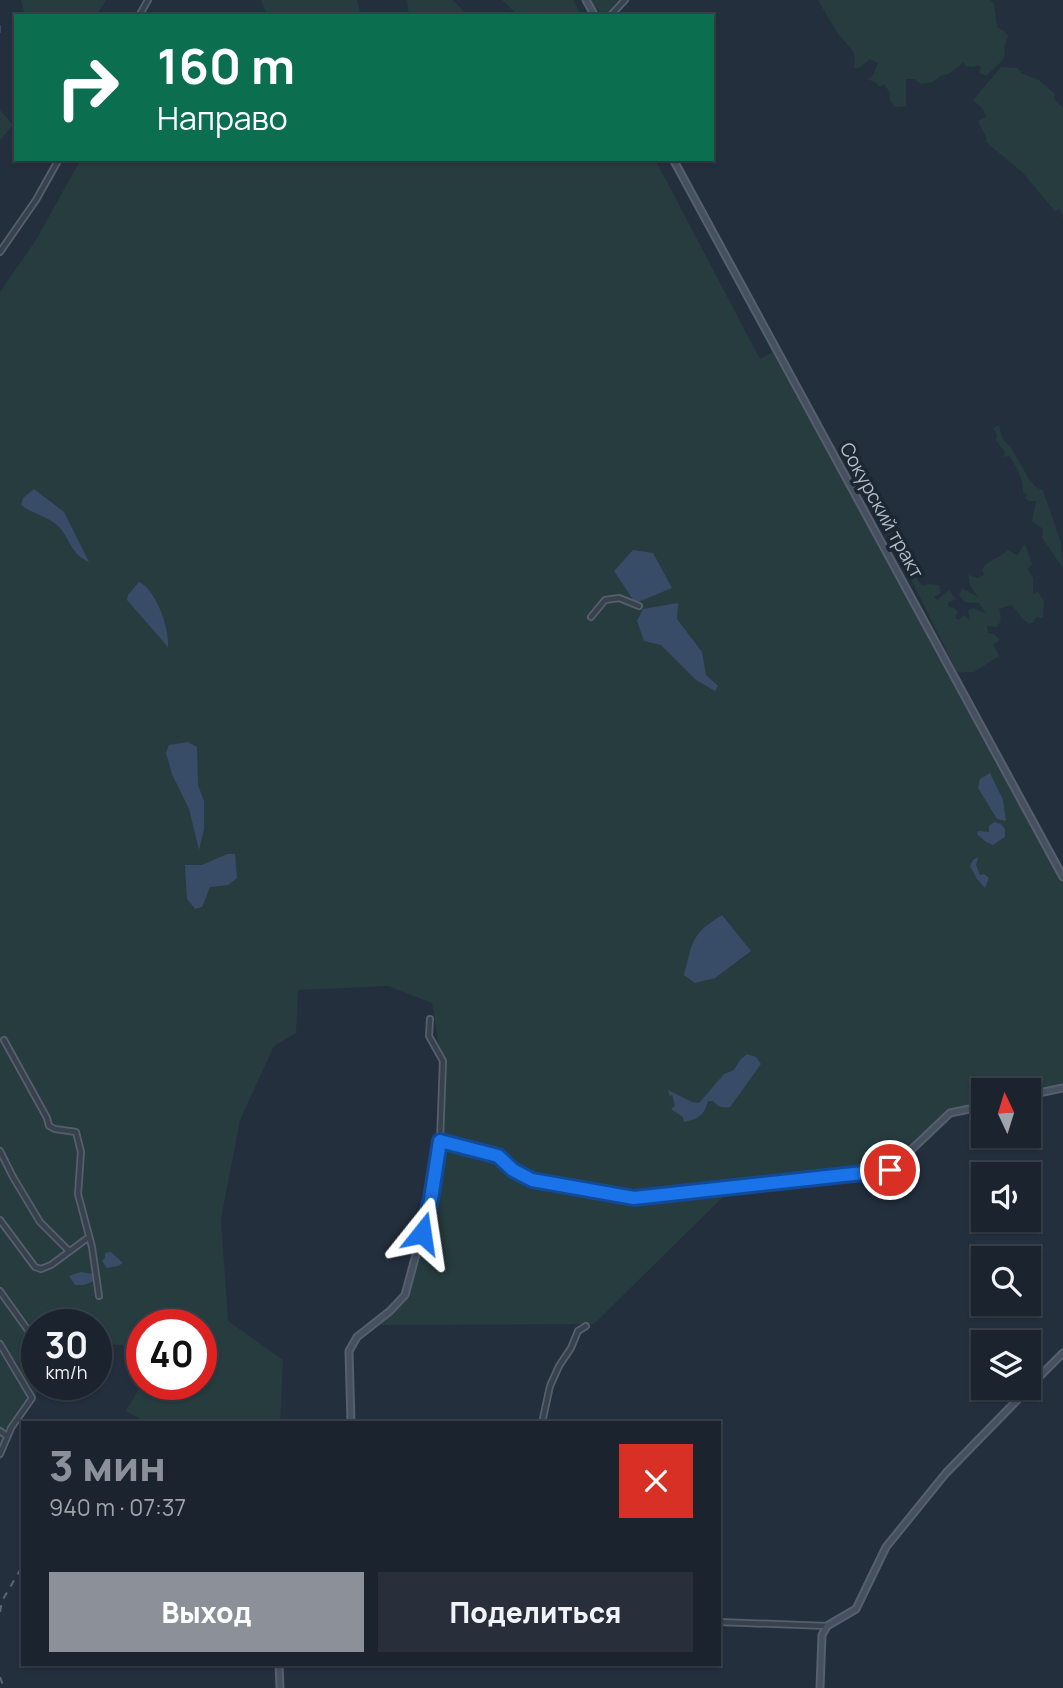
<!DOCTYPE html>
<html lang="ru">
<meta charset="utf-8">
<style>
:root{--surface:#1b232e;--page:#282f3a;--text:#f1f3f6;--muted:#a0a4aa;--line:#39404a;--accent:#8c9099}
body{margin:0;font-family:Manrope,sans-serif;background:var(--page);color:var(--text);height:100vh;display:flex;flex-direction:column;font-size:26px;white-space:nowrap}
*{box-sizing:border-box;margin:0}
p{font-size:23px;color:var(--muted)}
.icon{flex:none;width:38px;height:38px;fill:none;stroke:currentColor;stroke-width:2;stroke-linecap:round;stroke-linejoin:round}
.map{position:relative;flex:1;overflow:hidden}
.drawer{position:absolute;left:21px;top:1421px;width:700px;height:245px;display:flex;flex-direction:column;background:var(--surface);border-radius:0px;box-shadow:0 2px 5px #0004,0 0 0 2px var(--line)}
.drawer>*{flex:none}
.top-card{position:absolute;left:14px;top:14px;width:700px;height:147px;border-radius:0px;box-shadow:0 2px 5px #0004,0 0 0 2px var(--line);background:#0b6e4f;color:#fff;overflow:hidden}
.needle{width:46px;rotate:356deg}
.controls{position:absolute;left:971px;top:1078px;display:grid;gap:14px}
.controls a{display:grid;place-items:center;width:70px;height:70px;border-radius:0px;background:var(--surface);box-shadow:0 2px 5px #0004,0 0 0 2px var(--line);font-size:35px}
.speed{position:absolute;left:21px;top:1309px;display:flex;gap:14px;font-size:35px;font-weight:700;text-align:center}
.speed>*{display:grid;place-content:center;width:91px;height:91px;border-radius:50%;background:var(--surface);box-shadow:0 2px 5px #0004,0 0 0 2px var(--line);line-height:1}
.speed small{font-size:18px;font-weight:400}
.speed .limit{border:10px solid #d22;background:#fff;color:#111}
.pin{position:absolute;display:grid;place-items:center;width:60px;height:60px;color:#fff;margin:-30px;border:4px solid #fff;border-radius:50%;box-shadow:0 2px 7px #0007}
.me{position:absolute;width:77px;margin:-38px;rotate:15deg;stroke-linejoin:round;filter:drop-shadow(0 0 5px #0008)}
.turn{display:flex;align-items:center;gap:24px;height:147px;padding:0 28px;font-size:32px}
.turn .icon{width:91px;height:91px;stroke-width:2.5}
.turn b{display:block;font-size:49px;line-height:60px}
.round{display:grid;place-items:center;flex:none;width:74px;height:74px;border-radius:0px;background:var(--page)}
.headline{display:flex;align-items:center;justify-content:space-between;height:119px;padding:0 28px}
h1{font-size:42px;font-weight:800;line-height:52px;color:var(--accent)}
.cta{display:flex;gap:14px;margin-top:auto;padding:14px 28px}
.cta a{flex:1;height:80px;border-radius:0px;background:var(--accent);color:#fff;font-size:28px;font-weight:800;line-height:80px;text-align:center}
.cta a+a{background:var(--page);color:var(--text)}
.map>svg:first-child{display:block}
</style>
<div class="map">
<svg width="1063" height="1688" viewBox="0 0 1063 1688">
<rect width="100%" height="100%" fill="#242f3e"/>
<path fill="#263c3f" d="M21,0h85l-10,16h-71z
M261,0h96l4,16h-94z
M407,0h46l15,16h-59z
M502,0h71l9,16h-63z
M591,0h30l-11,12c-10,3 -15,-3 -19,-12z
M818,0h172l4,4 3,23 7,4 4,5 -4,12 1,6 -2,6 -17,16 -7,-3 2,-5 -3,-3 -6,2 -7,-1 -1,-4c-8,5 -12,13 -22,13l-9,7 -12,2 -7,-5h-8v27l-10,1 -6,-6v-8l-6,-9 -5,3 -2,-4 -10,-4 6,-4 5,-12 -8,-4 -11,9h-5l1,-10 -3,-8 -16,-19z
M1001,67l17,1 3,5 18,7 16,14 -1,5 9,9v110l-3,-9 -5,2 -33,-39 -37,-31 2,-2 -9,-18 8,-4 -3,-8 -10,-9z
M0,110l13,15 -13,15z
M81,159h574l105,200 17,-9 286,527v211l-34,7v-5h-45l-1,16 -33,7 -60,57 -163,19v4l-133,131 -218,1 -2,-2 31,-28 17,-62 18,-92 -4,-1 6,-73 -10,-64 -44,-17 -90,4 -2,43 -22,13 -34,74 -19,99 7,102 55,39 -3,63h-133l-21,-12 16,-27h59v-59h-59v39l-16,-10 -3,-9 -27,-1v-19h-59v59h6l-30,44 -13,33v-1169l36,-52z
M999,425l3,13 10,11 17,30 8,9 6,2 18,53 2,25 -21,-30 1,-9 -11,-8 4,-20h-7l-4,-3 2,-4 -4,-2c1,-10 -7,-28 -14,-36l-6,1 2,-5 -9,-12 1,-5 -4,-7z
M1025,544l7,20 -4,5 5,9v16l5,-2 6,9 -1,17 -7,-1 -2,5 -5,2c-8,-5 -11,-13 -18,-19l-12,4c2,7 3,12 -2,18l-10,-1 1,7 6,1 6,6 -7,4 6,12 -25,16h-17l-47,-95 1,-5 12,14 6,-2 10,1 2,8 -7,4 3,3 12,-10 7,9 -8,4 1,4 5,1 4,4 -3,6 4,2 5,-5 6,5 -2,-9 5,-3 13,6 -7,-11 -15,-1 -5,-7 3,-7 16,9 -8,-12 -2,-10 10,3 6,-3 -2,-5c6,-11 18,-12 26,-20l9,5z"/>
<path fill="#394c67" d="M34,489l30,23 25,50c-17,-7 -19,-22 -29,-34 -9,-11 -28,-14 -39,-23l2,-7z
M633,550l20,3 19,35 -34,14 -4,-1 -20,-30z
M139,582c17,7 31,48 29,65l-41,-47 1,-5z
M678,603l-1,16 25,33 4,23 12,11 -3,5 -19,-11 -35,-35 -17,-4 -7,-20 6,-12z
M188,742l9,5 1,38 6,16v28l-5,21 -10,-41 -17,-35 -6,-21 3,-8z
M990,773l13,27 3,21 -9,-2 -19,-31 2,-9z
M994,822l7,2 4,5v8l-12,8 -7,-3 -9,-8 1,-3 11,1v-6z
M227,854h8l2,24 -9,7 -18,2 -8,20 -7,2 -8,-10 -2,-34h17z
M978,857l-2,8 4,10 4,-1 5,4 -4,10 -8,-9 -7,-13 3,-6z
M722,915l29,36 -36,27 -20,5 -11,-8c9,-34 7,-41 38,-60z
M747,1054l9,3 5,7 -31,43c-8,1 -12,0 -17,-6h-5c-4,15 -10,18 -24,21l-1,-5 -12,-8 4,-3 -3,-12 -2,3 -2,-7 24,12 7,1 25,-29 10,-4 6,-10z
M111,1252l12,11 -5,3 -11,2 -5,-7 3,-3v-5z
M81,1272l12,2 3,6 -12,5h-9l-6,-9z"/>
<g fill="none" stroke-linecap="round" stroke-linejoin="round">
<path stroke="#394c67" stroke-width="2" d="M0,26v6"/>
<g stroke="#565f6c" stroke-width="8">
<path id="street" d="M139,16l9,-16
M610,16l15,-16
M0,252l36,-52 23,-41
M591,617l14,-17 14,-2 20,8
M430,1019l-1,17 14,25 -3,80
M4,1040l43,78 2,8 6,3 21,3 5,20 -3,42 14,53 7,49
M0,1151l13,26 27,45 29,29
M0,1220l35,47 6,2 10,-4 38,-28
M0,1291l37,52
M0,1344l32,54 -21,30 -11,26
M542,1423l8,-37 9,-20 12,-18 7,-17 8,-5
M0,1431l7,5
M719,1622l108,4"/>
</g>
<g stroke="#565f6c" stroke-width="9">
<path id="secondary" d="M586,0l9,16
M673,159l390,718
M1029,1095l34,-7
M1029,1387l34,-34
M351,1423l-2,-72 8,-14 33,-26 15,-16 26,-96 9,-58 58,15 15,14 19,10 102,18 119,-11 137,-17 60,-57 34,-7
M279,1664l1,24
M820,1688l2,-53 5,-9 29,-17 30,-62 60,-74 83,-85"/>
</g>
<use href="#street" stroke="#38414e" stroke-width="4.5"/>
<use href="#secondary" stroke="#465061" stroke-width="5"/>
<path stroke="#5a6575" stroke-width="2" stroke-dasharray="7 7" stroke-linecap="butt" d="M0,1612l2,-11 21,-36
M0,1677l4,11"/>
</g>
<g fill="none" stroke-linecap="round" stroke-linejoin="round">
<g stroke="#114b97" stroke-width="18">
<path id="route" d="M422,1233l9,-34 9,-58 58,15 15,14 19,10 102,18 256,-28"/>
</g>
<use href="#route" stroke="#1a73e8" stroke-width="12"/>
</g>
<g text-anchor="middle" stroke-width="7" stroke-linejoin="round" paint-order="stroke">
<g font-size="19" fill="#b4bcc9" stroke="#1d2633">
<text transform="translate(882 510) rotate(61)" y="7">Сокурский тракт</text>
</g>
</g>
</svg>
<div class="controls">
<a><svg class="needle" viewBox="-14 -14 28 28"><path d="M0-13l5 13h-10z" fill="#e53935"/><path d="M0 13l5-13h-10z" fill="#a0a4aa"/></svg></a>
<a><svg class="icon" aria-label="sound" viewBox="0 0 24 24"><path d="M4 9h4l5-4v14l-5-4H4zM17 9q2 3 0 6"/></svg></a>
<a><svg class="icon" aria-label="search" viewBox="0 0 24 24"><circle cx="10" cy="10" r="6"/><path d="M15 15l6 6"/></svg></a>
<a><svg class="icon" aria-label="layers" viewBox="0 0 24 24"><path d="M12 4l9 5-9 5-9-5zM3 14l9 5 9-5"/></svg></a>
</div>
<div class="speed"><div>30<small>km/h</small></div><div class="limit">40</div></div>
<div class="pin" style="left:890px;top:1170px;background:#d93025"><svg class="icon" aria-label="arrive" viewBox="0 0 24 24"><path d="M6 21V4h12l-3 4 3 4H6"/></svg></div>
<svg class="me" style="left:422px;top:1233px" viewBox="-20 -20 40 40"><path d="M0-17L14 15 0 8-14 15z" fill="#1a73e8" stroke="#fff" stroke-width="4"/></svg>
<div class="top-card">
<div class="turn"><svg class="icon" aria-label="right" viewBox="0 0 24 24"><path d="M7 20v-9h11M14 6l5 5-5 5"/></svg><div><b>160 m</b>Направо</div></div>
</div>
<section class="drawer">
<div class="headline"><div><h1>3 мин</h1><p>940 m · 07:37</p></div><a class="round" style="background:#d93025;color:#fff"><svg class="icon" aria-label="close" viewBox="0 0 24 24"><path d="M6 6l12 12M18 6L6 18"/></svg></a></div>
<div class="cta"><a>Выход</a><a>Поделиться</a></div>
</section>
</div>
